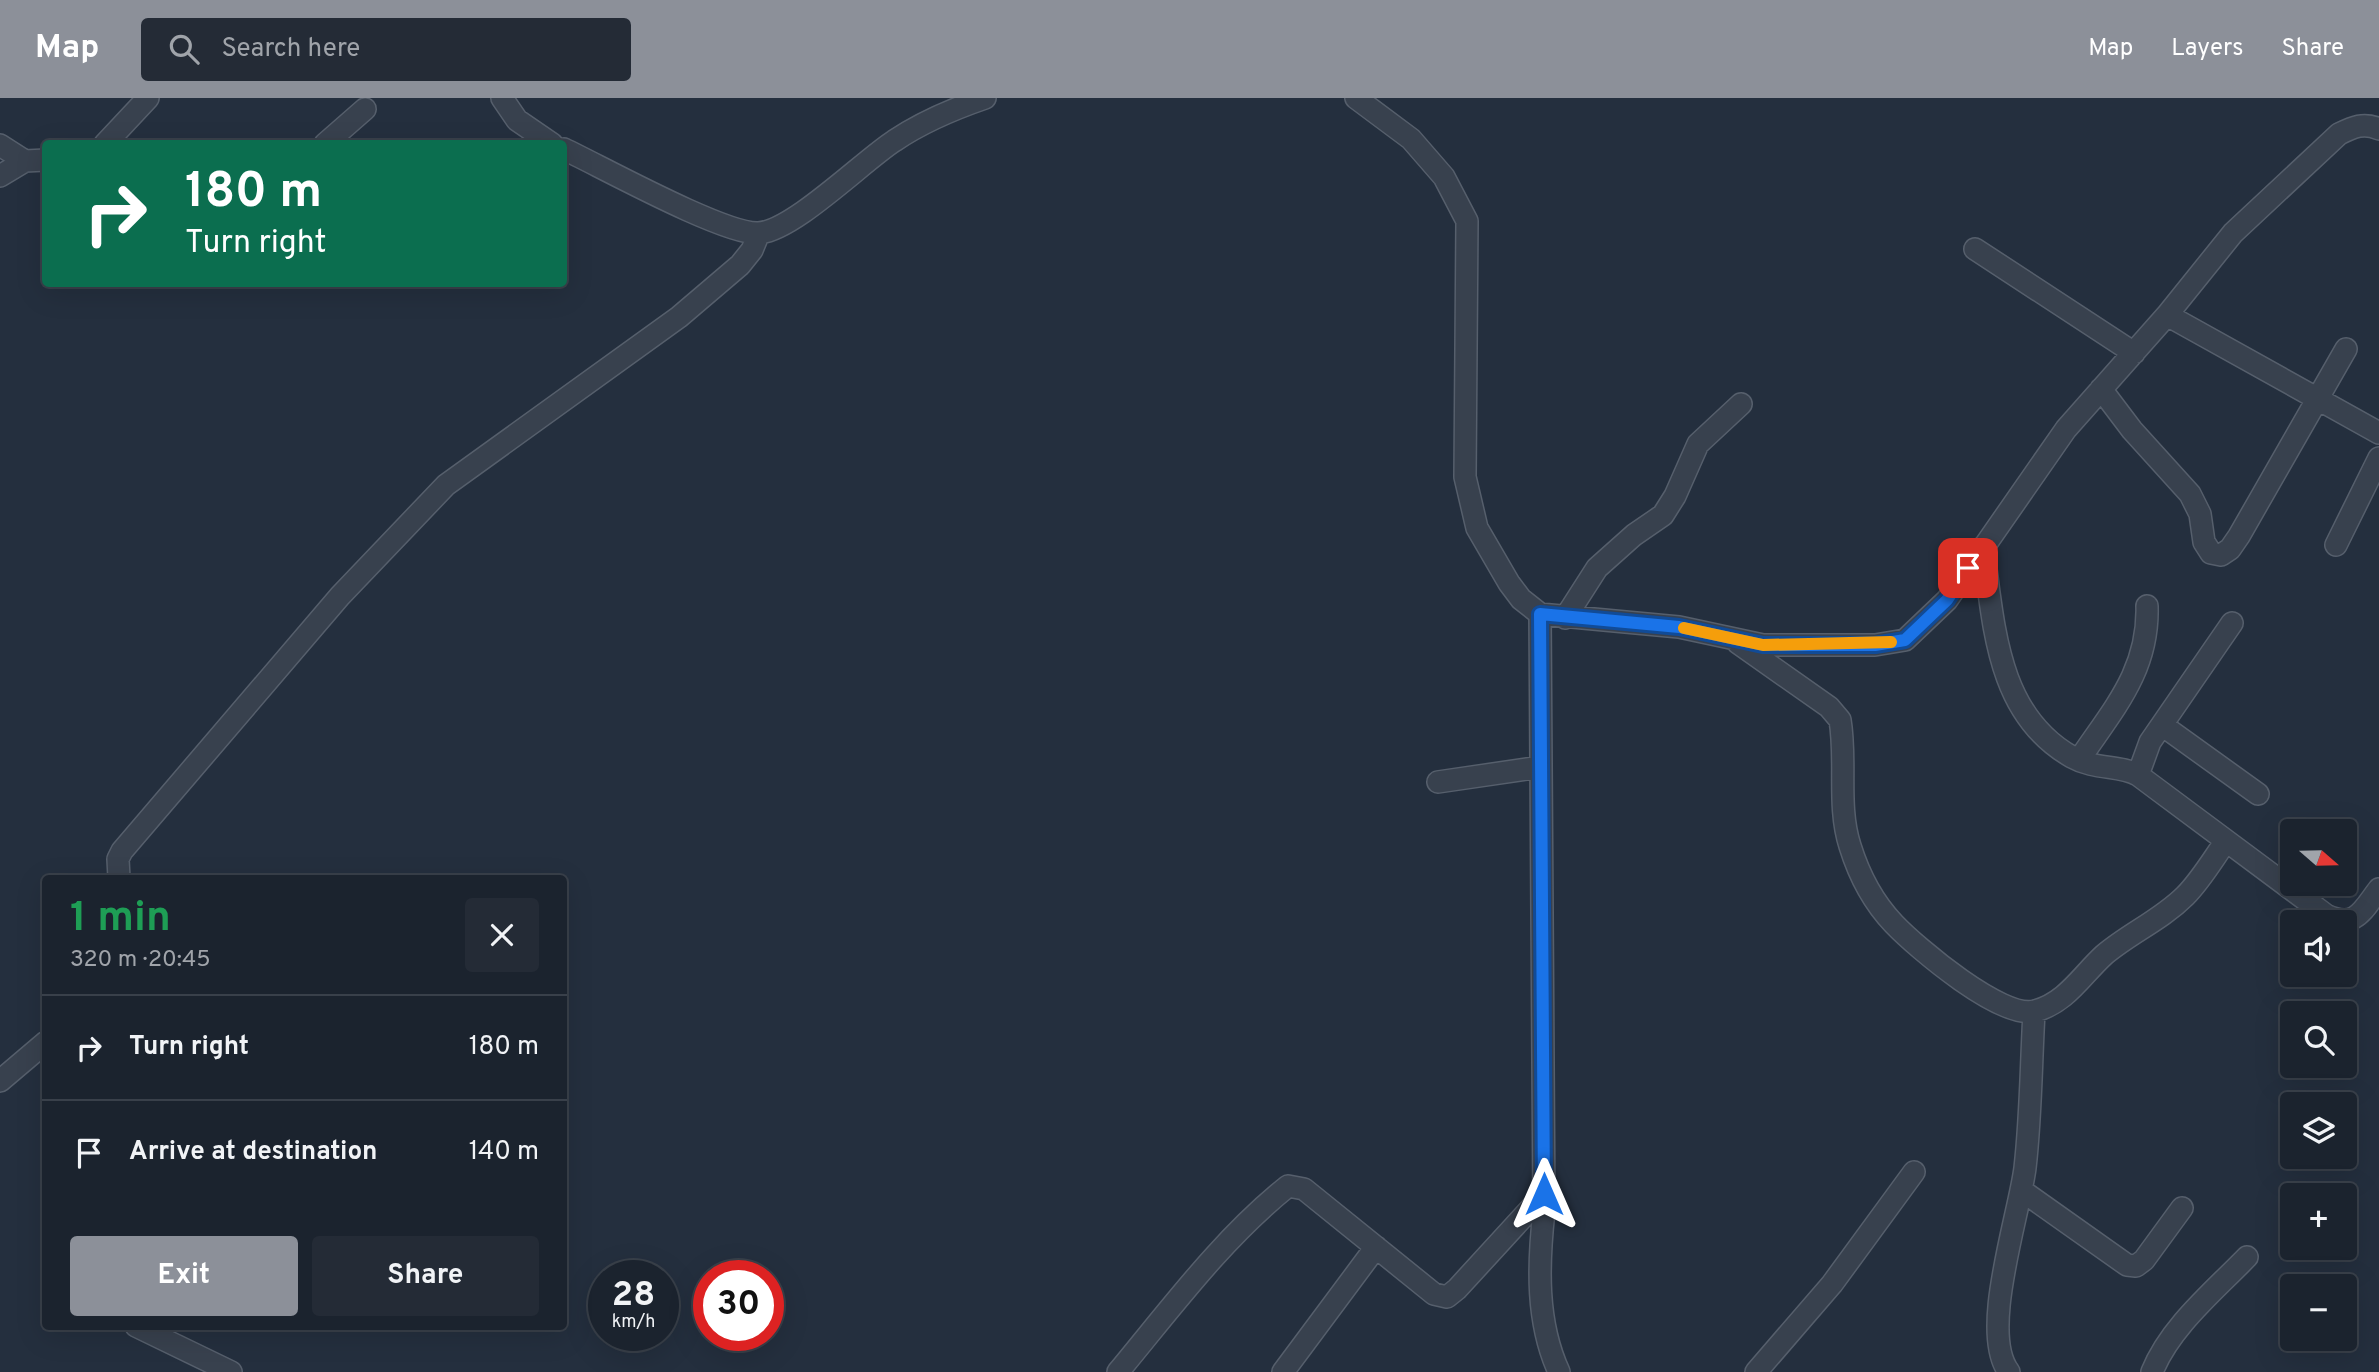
<!DOCTYPE html>
<meta charset="utf-8">
<style>
:root{--surface:#1b232e;--page:#242b36;--text:#f1f3f6;--muted:#a0a4aa;--line:#39404a;--accent:#8c9099}
body{margin:0;font-family:Overpass,sans-serif;background:var(--page);color:var(--text);height:100vh;display:flex;flex-direction:column;font-size:26px;white-space:nowrap}
*{box-sizing:border-box;margin:0}
p{font-size:23px;color:var(--muted)}
.icon{flex:none;width:38px;height:38px;fill:none;stroke:currentColor;stroke-width:2;stroke-linecap:round;stroke-linejoin:round}
.map{position:relative;flex:1;overflow:hidden}
.side{position:absolute;left:42px;top:777px;width:525px;height:455px;display:flex;flex-direction:column;background:var(--surface);border-radius:7px;box-shadow:0 7px 28px #0002,0 0 0 2px var(--line)}
.side>*{flex:none}
.hud{position:absolute;left:42px;top:42px;width:525px;height:147px;border-radius:7px;box-shadow:0 7px 28px #0002,0 0 0 2px var(--line);background:#0b6e4f;color:#fff;overflow:hidden}
.needle{width:46px;rotate:110deg}
.fabs{position:absolute;left:2280px;top:721px;display:grid;gap:14px}
.fabs a{display:grid;place-items:center;width:77px;height:77px;border-radius:7px;background:var(--surface);box-shadow:0 7px 28px #0002,0 0 0 2px var(--line);font-size:35px}
.speed{position:absolute;left:588px;top:1162px;display:flex;gap:14px;font-size:35px;font-weight:700;text-align:center}
.speed>*{display:grid;place-content:center;width:91px;height:91px;border-radius:50%;background:var(--surface);box-shadow:0 7px 28px #0002,0 0 0 2px var(--line);line-height:1}
.speed small{font-size:18px;font-weight:400}
.speed .limit{border:10px solid #d22;background:#fff;color:#111}
.pin{position:absolute;display:grid;place-items:center;width:60px;height:60px;color:#fff;margin:-30px;border-radius:14px;box-shadow:0 4px 10px #0006}
.me{position:absolute;width:77px;margin:-38px;rotate:0deg;stroke-linejoin:round;filter:drop-shadow(0 0 5px #0008)}
.turn{display:flex;align-items:center;gap:24px;height:147px;padding:0 28px;font-size:32px}
.turn .icon{width:91px;height:91px;stroke-width:2.5}
.turn b{display:block;font-size:49px;line-height:60px}
.round{display:grid;place-items:center;flex:none;width:74px;height:74px;border-radius:7px;background:var(--page)}
.headline{display:flex;align-items:center;justify-content:space-between;height:119px;padding:0 28px}
h1{font-size:42px;font-weight:700;line-height:52px;color:#1e9e55}
.action{display:flex;gap:14px;margin-top:auto;padding:14px 28px}
.action a{flex:1;height:80px;border-radius:7px;background:var(--accent);color:#fff;font-size:28px;font-weight:700;line-height:80px;text-align:center}
.action a+a{background:var(--page);color:var(--text)}
ul{padding:0;list-style:none}
li{display:flex;align-items:center;gap:21px;height:105px;padding:0 28px;border-top:2px solid var(--line)}
li div{flex:1}
li b{display:block;font-size:26px}
li em{font-style:normal}
header{display:flex;align-items:center;gap:42px;box-sizing:border-box;height:98px;padding:0 35px;background:var(--accent);color:#fff}
header strong{font-size:33px}
nav{display:flex;gap:38px;margin-inline-start:auto;font-size:24px}
.search{width:490px;height:63px;background:var(--page);display:flex;align-items:center;gap:18px;box-sizing:border-box;padding:0 24px;border-radius:7px;color:var(--muted);font-size:26px}
.map>svg:first-child{display:block}
</style>
<header>
<strong>Map</strong>
<div class="search"><svg class="icon" aria-label="search" viewBox="0 0 24 24"><circle cx="10" cy="10" r="6"/><path d="M15 15l6 6"/></svg>Search here</div>
<nav><a>Map</a><a>Layers</a><a>Share</a></nav>
</header>
<div class="map">
<svg width="2379" height="1274" viewBox="0 0 2379 1274">
<rect width="100%" height="100%" fill="#242f3e"/>
<g fill="none" stroke-linecap="round" stroke-linejoin="round">
<g stroke="#565f6c" stroke-width="24">
<path id="minor" d="M502,0l15,22 35,24
M1356,0l55,41 33,38 23,44 -2,256 12,51 32,55 12,16 19,15 139,13 84,18h112l30,-5 42,-40 119,-171 101,-114 66,-82 106,-99c14,-7 25,-12 40,-5
M105,46l43,-46
M325,46l40,-35
M0,47l25,16
M564,51c38,18 159,85 194,84 34,-1 105,-72 136,-92 28,-19 59,-32 91,-43
M0,78l25,-15 21,-1
M1975,151l159,104
M2167,217l212,118
M2101,291l31,41 58,64 10,20 4,28 7,11 10,2 9,-6 9,-13 107,-187
M2336,447l43,-87
M1983,449c11,77 13,167 89,210 23,13 48,8 66,18l188,140c30,14 36,-4 53,-26
M1540,516l4,597c-6,54 -8,111 15,161
M1565,520l32,-50 37,-33 29,-20 12,-19 23,-52 43,-40
M1738,545l91,64 11,13c7,41 -3,86 10,126 9,29 23,56 44,78 23,24 108,96 141,87 31,-8 47,-36 69,-56 26,-22 57,-35 81,-59 16,-16 28,-37 41,-55
M2162,627l96,69
M2079,662c34,-51 70,-89 68,-154
M2138,677l12,-33 82,-119
M1438,684l103,-15
M119,780l-1,-19 4,-8 218,-255 106,-111 233,-168 61,-52 12,-15 7,-17
M0,983l46,-39
M2021,1092l106,75 9,1 8,-6 38,-52
M136,1228l95,46
M1118,1274c54,-65 104,-133 170,-186l16,3 130,105 13,3 10,-8 87,-95
M1283,1274l93,-125
M1756,1274l76,-88 82,-112
M2009,1274c-30,-39 10,-156 16,-204 6,-52 6,-104 9,-156
M2152,1274c18,-45 62,-81 95,-115"/>
</g>
<use href="#minor" stroke="#38414e" stroke-width="21"/>
</g>
<g fill="none" stroke-linecap="round" stroke-linejoin="round">
<g stroke="#114b97" stroke-width="18">
<path id="route" d="M1544,1096l-4,-580 139,13 84,18h112l30,-5 42,-40 21,-32"/>
</g>
<use href="#route" stroke="#1a73e8" stroke-width="12"/>
<path stroke="#f59e0b" stroke-width="12" d="M1684,530l79,17 128,-3"/>
</g>
</svg>
<div class="fabs">
<a><svg class="needle" viewBox="-14 -14 28 28"><path d="M0-13l5 13h-10z" fill="#e53935"/><path d="M0 13l5-13h-10z" fill="#a0a4aa"/></svg></a>
<a><svg class="icon" aria-label="sound" viewBox="0 0 24 24"><path d="M4 9h4l5-4v14l-5-4H4zM17 9q2 3 0 6"/></svg></a>
<a><svg class="icon" aria-label="search" viewBox="0 0 24 24"><circle cx="10" cy="10" r="6"/><path d="M15 15l6 6"/></svg></a>
<a><svg class="icon" aria-label="layers" viewBox="0 0 24 24"><path d="M12 4l9 5-9 5-9-5zM3 14l9 5 9-5"/></svg></a>
<a>+</a>
<a>−</a>
</div>
<div class="speed"><div>28<small>km/h</small></div><div class="limit">30</div></div>
<div class="pin" style="left:1968px;top:470px;background:#d93025"><svg class="icon" aria-label="arrive" viewBox="0 0 24 24"><path d="M6 21V4h12l-3 4 3 4H6"/></svg></div>
<svg class="me" style="left:1544px;top:1096px" viewBox="-20 -20 40 40"><path d="M0-17L14 15 0 8-14 15z" fill="#1a73e8" stroke="#fff" stroke-width="4"/></svg>
<div class="hud">
<div class="turn"><svg class="icon" aria-label="right" viewBox="0 0 24 24"><path d="M7 20v-9h11M14 6l5 5-5 5"/></svg><div><b>180 m</b>Turn right</div></div>
</div>
<section class="side">
<div class="headline"><div><h1>1 min</h1><p>320 m · 20:45</p></div><a class="round"><svg class="icon" aria-label="close" viewBox="0 0 24 24"><path d="M6 6l12 12M18 6L6 18"/></svg></a></div>
<ul>
<li><svg class="icon" aria-label="right" viewBox="0 0 24 24"><path d="M7 20v-9h11M14 6l5 5-5 5"/></svg><div><b>Turn right</b></div><em>180 m</em></li>
<li><svg class="icon" aria-label="arrive" viewBox="0 0 24 24"><path d="M6 21V4h12l-3 4 3 4H6"/></svg><div><b>Arrive at destination</b></div><em>140 m</em></li>
</ul>
<div class="action"><a>Exit</a><a>Share</a></div>
</section>
</div>
